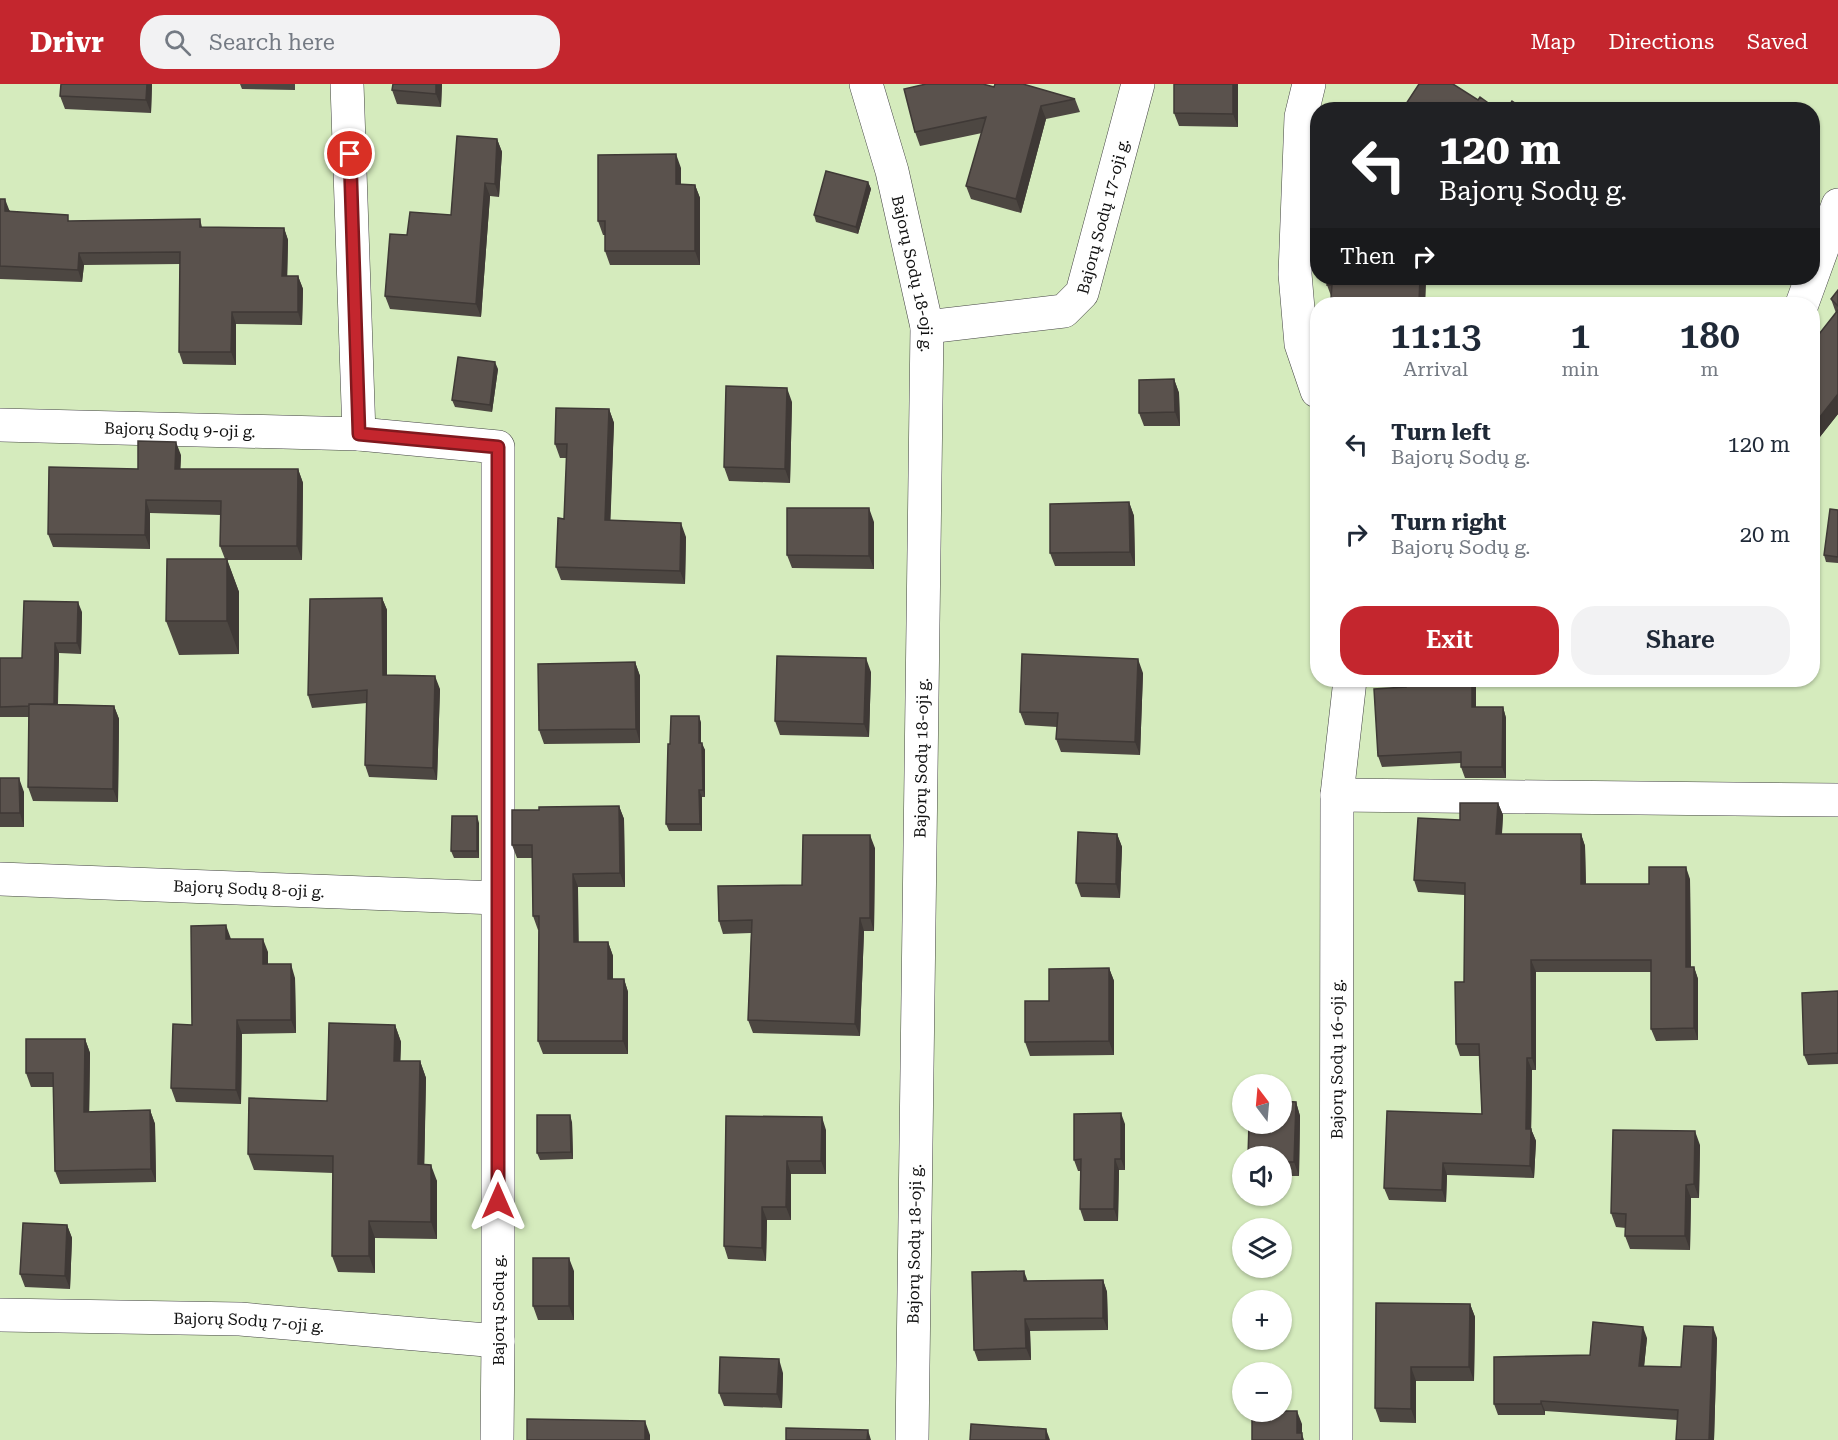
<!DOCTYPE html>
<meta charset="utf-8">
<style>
:root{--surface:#fff;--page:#f2f2f3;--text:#1f2937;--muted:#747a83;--accent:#c4262e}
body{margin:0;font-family:"Roboto Serif",serif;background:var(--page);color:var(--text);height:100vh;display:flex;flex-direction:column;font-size:22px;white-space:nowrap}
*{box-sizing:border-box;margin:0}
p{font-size:20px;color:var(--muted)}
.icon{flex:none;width:33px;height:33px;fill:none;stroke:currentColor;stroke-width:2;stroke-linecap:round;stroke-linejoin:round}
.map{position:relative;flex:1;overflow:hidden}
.panel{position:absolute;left:1310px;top:213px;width:510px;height:390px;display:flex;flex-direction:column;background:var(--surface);border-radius:24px;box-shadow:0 2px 4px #0004}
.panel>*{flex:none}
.guide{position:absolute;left:1310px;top:18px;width:510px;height:183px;border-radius:24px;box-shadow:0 2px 4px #0004;background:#202124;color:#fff;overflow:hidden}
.needle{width:39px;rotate:344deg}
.fabs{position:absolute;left:1232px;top:990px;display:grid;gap:12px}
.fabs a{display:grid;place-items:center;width:60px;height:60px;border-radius:50%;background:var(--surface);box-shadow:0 2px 4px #0004;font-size:30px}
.pin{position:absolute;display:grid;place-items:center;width:51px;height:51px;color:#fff;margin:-26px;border:3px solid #fff;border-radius:50%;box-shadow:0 2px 6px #0007}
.me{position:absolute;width:66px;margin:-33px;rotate:0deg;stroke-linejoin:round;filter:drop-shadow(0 0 4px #0008)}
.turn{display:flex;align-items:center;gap:21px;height:126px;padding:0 30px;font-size:27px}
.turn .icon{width:78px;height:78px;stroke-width:2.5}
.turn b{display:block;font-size:42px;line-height:51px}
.then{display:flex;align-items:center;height:57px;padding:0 30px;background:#0003;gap:12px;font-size:22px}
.eta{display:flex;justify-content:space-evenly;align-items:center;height:102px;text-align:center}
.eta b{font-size:36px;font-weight:600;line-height:42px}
.action{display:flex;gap:12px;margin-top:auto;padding:12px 30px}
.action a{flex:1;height:69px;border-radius:24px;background:var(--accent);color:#fff;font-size:24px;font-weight:600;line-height:69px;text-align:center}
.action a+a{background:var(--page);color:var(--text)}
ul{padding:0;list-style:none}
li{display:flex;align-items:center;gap:18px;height:90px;padding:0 30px}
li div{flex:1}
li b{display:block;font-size:22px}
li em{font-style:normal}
header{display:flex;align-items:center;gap:36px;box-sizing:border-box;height:84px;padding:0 30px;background:var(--accent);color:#fff}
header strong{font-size:28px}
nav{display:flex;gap:33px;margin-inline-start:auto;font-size:21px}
.search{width:420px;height:54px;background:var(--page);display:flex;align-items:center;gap:15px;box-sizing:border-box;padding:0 21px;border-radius:24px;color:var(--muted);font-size:22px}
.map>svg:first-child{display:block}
</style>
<header>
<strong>Drivr</strong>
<div class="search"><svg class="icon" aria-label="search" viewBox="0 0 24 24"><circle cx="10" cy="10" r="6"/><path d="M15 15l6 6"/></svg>Search here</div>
<nav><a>Map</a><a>Directions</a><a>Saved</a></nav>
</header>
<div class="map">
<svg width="1838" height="1356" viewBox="0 0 1838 1356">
<rect width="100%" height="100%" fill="#fffdf5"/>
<path fill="#d5ebbd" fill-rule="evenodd" d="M0,0h1838v1356h-1838zM1317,26h495v168h-495zM1317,220h495v376h-495zM1242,1000h39v40h-39zM1242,1072h39v40h-39zM1242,1144h39v40h-39zM1242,1216h39v40h-39zM1242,1288h39v40h-39z"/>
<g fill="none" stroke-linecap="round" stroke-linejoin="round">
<g stroke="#444" stroke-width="34">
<g id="minor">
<path d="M347,0l12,350 139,13v894l-1,99"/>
<path id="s1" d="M866,0l26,87 35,156 -15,1113"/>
<path d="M1309,0l-8,33 -6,157 6,70 16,47"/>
<path d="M1802,220l36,-99"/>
<path id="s2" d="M927,243l137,-16 18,-18 56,-209"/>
<path id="s3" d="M0,341l359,9"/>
<path d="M1337,711l501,5"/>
<path id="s4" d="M0,795l497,19"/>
<path id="s5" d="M0,1231l240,4 258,22"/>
<path id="s6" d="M1336,1356l1,-645 13,-115"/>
</g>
</g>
<use href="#minor" stroke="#fff" stroke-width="33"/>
</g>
<path fill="#4d4742" d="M61,0h91l-1,29 -86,-4 -5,-13z
M240,0h55v6l-53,-1z
M393,0h49l-1,23 -44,-3 -5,-14z
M1174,0h64v43l-59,-1 -5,-13z
M994,3l81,12 5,13 -34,7 -25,94 -50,-14 -5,-13 16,-53 -62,13 -5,-14z
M497,55l5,13 -3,45 -9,-1 -9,121 -91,-8 -5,-13 22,-61 44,-20z
M681,84v17h14l5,13v67h-90l-5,-14v-16h-2l-5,-14z
M868,98l3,7 -13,45 -42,-12 -2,-7z
M0,115l10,12 60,10 130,-2 2,8 82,1 4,12 -1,36h11l5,13 -1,36 -66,-1v41l-53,-1 -4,-12 1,-88 -96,1 -2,17 -82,-3z
M1328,194h98l-1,26h-91l-7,-19z
M1838,206v124l-26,33v-104l24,-30 -5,-14z
M498,285l-6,43 -37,-5 -3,-7z
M1174,295l5,14 1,33h-36l-5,-13z
M792,318l-2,81 -61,-2 -5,-14z
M609,325l5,14 -4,97 76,17 -1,47 -124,-4 -5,-13 8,-48 3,-61h-7l-5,-14z
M181,371l-1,14h118l5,14 -1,77h-75l12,32v62l-60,1 -13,-34 59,-62 -5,-13 1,-31 -71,-2v36l-97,-2 -5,-13 90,-65z
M1129,418l5,14 1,50h-80l-5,-13z
M1838,426v53l-12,-1 -2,-7z
M874,438v47l-82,-1 -5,-13z
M382,514l5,12v65l53,14 -3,91 -68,-3 -4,-12 2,-62 -55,5 -4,-13z
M82,528l-1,42 -22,-1 -1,51 56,2 5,13 -1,83 -85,-1 -5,-14 1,-70h-29v-59h22z
M635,578l5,14v67l-96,1 -5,-14z
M871,588l-2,65 -89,-2 -5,-14z
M1143,589l-3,82 -79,-3 -5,-13 1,-12 -32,-2 -5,-13z
M1476,596v27h27l3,11v60h-41l-4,-11v-4l-79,4 -4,-11 28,-69z
M699,632l2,7v20l4,7v47h-3v34h-33l-3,-7 4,-80z
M0,694l24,14v35h-24z
M1498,719l5,12 -1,19h79l4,12 1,38h63l41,-5 1,88h3l4,12v61l-42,1 -5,-12v-57h-115v98h-4l-1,59 5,12 -2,37 -87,-3 -1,27 -57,-2 -5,-12 98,-74 -3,-58h-19l-4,-12 8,-62 1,-87 -47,-3 -4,-12 46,-60z
M619,722l5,13 1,68h-47v55h30l5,14v23h11l4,13v62h-85l-5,-13 1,-111h-1l-5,-14 -1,-58h-15l-5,-13 27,-35z
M479,739v35h-25l-3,-7z
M1117,750l5,13 -2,51 -39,-1 -5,-14z
M875,764l-1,83h-10l-4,105 -107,-3 -5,-13 3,-87 -28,1 -4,-13 83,-36z
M231,855l37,13v12l27,14 1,55 -54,1 -1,70 -65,-2 -5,-14 21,-63z
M1109,884l5,13v74l-84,1 -5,-14 24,-41z
M1838,907v73l-30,1 -4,-10z
M395,941l6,17 -1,19h20l6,17 -2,87 13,16v58l-62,-1v35l-37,-1 -6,-16 1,-83 -79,-3 -6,-16 79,-53z
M85,955l5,14 -1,59 61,-2 5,14 1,58 -96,2 -5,-13 -2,-84h-22l-5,-14z
M1296,1018l4,14 -1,60h-18v-20z
M726,1032l100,14v44h-35v46h-24l-1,41 -38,-2 -4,-13z
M572,1038l1,37 -33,1 -3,-7z
M1125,1040v46h-6l-1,51h-34l-4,-12 1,-38h-3l-4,-11z
M1700,1061l-1,53h-8l-1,52 -60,-1 -5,-13 1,-8 -10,-1 -5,-14z
M67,1141l5,13 -2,51 -45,-2 -5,-13z
M574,1187v49h-36l-5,-14z
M1103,1196l4,12 1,38 -78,1 1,29 -53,1 -4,-11 54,-69z
M1376,1219l94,1 5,13 -1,64h-58v42l-36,-1 -5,-14z
M1647,1254l-3,28 37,1 36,-29 -3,102h-38l2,-20 -133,-9v4h-47l-4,-11 96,-49z
M783,1289l-1,35 -58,-2 -5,-13z"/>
<path fill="#3f3936" d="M147,0h5l-1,29 -5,-13z
M436,0h6l-1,23 -5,-13z
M1233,0h5v43l-5,-13z
M1041,22l5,13 -25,94 -5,-14z
M497,55l5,13 -3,45 -4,-13z
M676,70l5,14v30l-5,-14z
M868,98l3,7 -13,45 -2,-7z
M485,99l5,13 -9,121 -5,-13z
M695,101l5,13v67l-5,-14z
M5,115l5,13 -5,-1z
M284,144l4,12 -1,48 -5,-12z
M79,169l5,12 -2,17 -4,-12z
M298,192l5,13 -1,36 -4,-13z
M1420,194h6l-1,26h-5l-1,-2z
M232,228l4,12v41l-5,-13z
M495,278l3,7 -6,43 -2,-7z
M1174,295l5,14 1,33 -5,-14z
M787,304l5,14 -2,81 -5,-14z
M1838,310v20l-26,33v-20z
M609,325l5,14 -4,111 -5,-14z
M176,358l5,13 -1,28 -5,-14z
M298,385l5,14 -1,77 -5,-14z
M146,416l4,13v36l-5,-14z
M1129,418l5,14 1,50 -5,-14z
M869,424l5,14v47l-5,-13z
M681,439l5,14 -1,47 -5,-13z
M227,475l12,33v62l-12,-33z
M382,514l5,12v77l-4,-12z
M78,518l4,10 -1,42 -4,-11z
M55,559l4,10 -2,63 -3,-10z
M866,574l5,14 -2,65 -5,-13z
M1138,575l5,14 -3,82 -5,-13z
M635,578l5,14v67l-4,-14z
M435,592l5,13 -3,91 -4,-12z
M1472,596h4v37l-4,-10z
M114,622l5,13 -1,83 -5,-13z
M1503,623l3,11v60l-4,-11z
M699,632l2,7v27l-2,-7z
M702,659l3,7v47l-2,-7z
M19,694l5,14v35l-4,-14z
M699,706l3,7v34l-2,-7z
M1498,719l5,12 -2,31 -5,-12z
M619,722l5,13 1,68 -5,-14z
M477,732l2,7v35l-2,-7z
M1117,750l5,13 -2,51 -4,-14z
M1581,750l4,12 1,50 -5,-12z
M870,751l5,13 -1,83 -4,-13z
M1686,783l4,12 1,100 -5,-12z
M573,790l5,13 1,68 -5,-13z
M860,834l4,13 -4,105 -5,-12z
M226,841l5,14h-5z
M263,855l5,13v25l-5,-13z
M608,858l5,14v37l-5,-14z
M1531,876l5,12v98l-4,-12z
M291,880l4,14 1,55 -5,-13z
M1694,883l4,12v61l-4,-12z
M1109,884l5,13v74l-5,-14z
M624,895l4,13v62l-5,-13z
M237,936l5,14 -1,70 -5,-14z
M395,941l6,17 -1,35 -6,-16z
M85,955l5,14 -1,73 -5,-14z
M1527,974l5,12 -1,71 -5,-12z
M420,977l6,17 -2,103 -6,-17z
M1296,1018l4,14 -1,60 -5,-14z
M150,1026l5,14 1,58 -5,-13z
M1121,1029l4,11v46l-4,-11z
M570,1031l2,7 1,37 -2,-7z
M822,1033l4,13v44l-5,-13z
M1531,1045l5,12 -2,37 -4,-12z
M1695,1047l5,14 -1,53 -5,-14z
M1115,1075l4,11 -1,51 -4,-12z
M787,1077l4,13v46l-5,-13z
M1443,1079l4,12 -1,27 -4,-12z
M431,1081l6,16v58l-6,-17z
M1686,1101l5,13 -1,52 -5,-14z
M762,1123l5,13 -1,41 -4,-13z
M369,1137l6,17v35l-6,-17z
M67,1141l5,13 -2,51 -5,-13z
M569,1174l5,13v49l-5,-14z
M1024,1187l4,11 -4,-1z
M1103,1196l4,12 1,38 -5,-12z
M1470,1220l5,13 -1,64 -5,-14z
M1025,1235l5,12 1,29 -5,-12z
M1643,1243l4,11 -4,39 -4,-11z
M1713,1243l4,11 -3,102h-5z
M779,1275l4,14 -1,35 -5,-14z
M1411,1283l5,14v42l-5,-14z
M1541,1317l4,10v4l-4,-11z
M1297,1327l5,13v10l2,6h-4l-3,-7z
M645,1337l5,14v5h-5z
M1046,1345l4,11h-4z
M868,1346l3,10h-4z"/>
<path fill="#5a524d" stroke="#3f3936" stroke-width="1.5" d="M61,0h86l-1,16 -86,-4z
M393,0h43v10l-44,-4z
M926,0h57l11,3 1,-3h28l52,15 -34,7 -25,93 -50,-13 20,-69 -71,15 -11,-43z
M1174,0h59v30l-59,-1z
M1419,0h34l25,16 2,-3 18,13h-96z
M1512,17l13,9h-19z
M457,52l40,3 -2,45 -10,-1 -9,121 -91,-8 5,-62 17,1 3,-23 41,3z
M676,70v30l19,1v66h-90v-30h-7v-66z
M826,87l42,11 -12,45 -42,-12z
M0,115h5v12l63,4v6l132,-2v8l84,1 -2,48h16v36h-66l-1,40h-52l1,-100 -101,1 -1,17 -78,-4z
M1328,194h92l-1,24 -88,-4 1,-13h-5z
M1838,206v16l-7,-7z
M1594,215l32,5h-33z
M1838,226v84l-26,33v-84z
M458,273l37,5 -5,43 -38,-5z
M1174,295l1,33 -36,1v-33z
M726,302l61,2 -2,81 -61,-2z
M556,324l53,1 -4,111 76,3 -1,48 -124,-4 2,-49 6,1 3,-75h-12z
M138,357l38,1 -1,27h123l-1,77h-77l1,-45 -75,-1 -1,35 -97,-1 1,-67 89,2z
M1129,418l1,50 -80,1v-49z
M787,424h82v48l-82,-1z
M1830,425l8,1v47l-14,-2z
M167,475h60v62h-61z
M382,514l1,77 52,1 -2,92 -68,-3 2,-75 -59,5 2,-96z
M24,517l54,1 -1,41h-22l-1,61h-25v2l-29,1v-49h22z
M1022,570l116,5 -3,83 -79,-3 2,-26 -38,-1z
M777,572l89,2 -2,66 -89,-3z
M635,578l1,67 -97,1 -1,-66z
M1405,596h67v27h31l-1,60h-41v-15l-83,4 -4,-67 32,-2z
M29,620l85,2 -1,83 -85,-2z
M671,632h28v27h3l1,47h-4l1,34h-34l2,-80h2z
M0,694h19l1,35h-20z
M1460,719h38l-2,31h85v50h68v-17h37v100h8v61l-43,1v-69h-120l1,98h-5l-1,71h5l-1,37 -87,-3 -1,27 -58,-2 3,-77 95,3 -3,-70h-23l-1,-62h9l1,-99 -51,-3 4,-62 42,2z
M619,722l1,67 -47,1 1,68h34v37h16l-1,62h-85l1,-125h-6l-1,-71h-20v-35h27v-3z
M452,732h25v35h-26z
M1078,748l39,2 -1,50 -40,-1z
M803,751h67v83h-10l-5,106 -107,-4 4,-100 -33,1 -1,-35 84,-1z
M226,841v14h37v25h28v56h-54l-1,70 -65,-2 2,-64 19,1 -1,-99z
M1109,884v73l-84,1v-41h24v-32z
M1838,907v63v-1l-34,2 -2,-62z
M329,939l66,2 -1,36h26l-2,103 13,1v57l-62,-1v35h-37l1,-100 -85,-2 1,-56 78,3z
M26,955h59l-1,73 66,-2 1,59 -96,2 -2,-98h-27z
M1281,1017l15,1 -2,60h-13v-6h-33l1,-32h32z
M1121,1029v46h-6l-1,50h-34l1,-50 -7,1v-46z
M537,1031h33l1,37 -34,1z
M726,1032l96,1 -1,44h-34l-1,46h-24v41l-38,-2z
M1613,1046l82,1 -1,53 -8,1 -1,51h-60l1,-22 -15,-1z
M23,1139l44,2 -2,51 -45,-2z
M533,1174h36v48h-36z
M1024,1187v10l79,-1v38l-78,1 1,29 -52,2 -2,-78z
M1376,1219l94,1 -1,63h-58v42l-36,-1z
M1593,1238l50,5 -4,39 42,1 3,-41 29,1 -4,113h-33l2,-30 -137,-9v3h-47v-47l96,-2z
M720,1273l59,2 -2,35 -58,-1z
M1281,1327h16v22h5v7h-50v-28h29z
M527,1335l118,2v19h-118z
M971,1340l75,5v11h-76z
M786,1344l82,2 -1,10h-81z"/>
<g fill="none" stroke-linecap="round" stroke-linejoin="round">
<g stroke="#7f191e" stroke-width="15">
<path id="route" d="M350,70l9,280 139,13v754"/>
</g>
<use href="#route" stroke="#c4262e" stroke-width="10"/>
</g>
<g text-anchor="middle" stroke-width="6" stroke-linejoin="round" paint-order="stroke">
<g font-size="16" fill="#111" stroke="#fff">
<text dy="6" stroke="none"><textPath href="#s2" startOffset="243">Bajorų Sodų 17-oji g.</textPath></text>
<text dy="6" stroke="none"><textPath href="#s1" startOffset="196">Bajorų Sodų 18-oji g.</textPath></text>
<text dy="6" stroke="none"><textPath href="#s3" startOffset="180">Bajorų Sodų 9-oji g.</textPath></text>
<text transform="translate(921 674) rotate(-89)" y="6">Bajorų Sodų 18-oji g.</text>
<text dy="6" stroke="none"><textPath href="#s4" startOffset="249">Bajorų Sodų 8-oji g.</textPath></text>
<text dy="6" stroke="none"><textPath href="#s6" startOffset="381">Bajorų Sodų 16-oji g.</textPath></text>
<text transform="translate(914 1160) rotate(-89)" y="6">Bajorų Sodų 18-oji g.</text>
<text transform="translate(498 1226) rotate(-90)" y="6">Bajorų Sodų g.</text>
<text dy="6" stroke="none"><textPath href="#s5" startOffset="249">Bajorų Sodų 7-oji g.</textPath></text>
</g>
</g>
</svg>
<div class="fabs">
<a><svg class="needle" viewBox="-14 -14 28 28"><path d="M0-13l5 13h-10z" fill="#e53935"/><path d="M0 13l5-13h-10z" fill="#747a83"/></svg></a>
<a><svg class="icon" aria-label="sound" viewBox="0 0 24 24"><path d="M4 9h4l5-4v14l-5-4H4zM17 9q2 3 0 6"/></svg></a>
<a><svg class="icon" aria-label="layers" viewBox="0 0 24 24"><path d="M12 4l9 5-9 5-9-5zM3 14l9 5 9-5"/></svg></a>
<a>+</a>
<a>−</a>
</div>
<div class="pin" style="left:350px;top:70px;background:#d93025"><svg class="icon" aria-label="arrive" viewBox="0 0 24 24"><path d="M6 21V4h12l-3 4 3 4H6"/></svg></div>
<svg class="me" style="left:498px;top:1117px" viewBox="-20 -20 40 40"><path d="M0-17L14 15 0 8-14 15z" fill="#c4262e" stroke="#fff" stroke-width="4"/></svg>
<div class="guide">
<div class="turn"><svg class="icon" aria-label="left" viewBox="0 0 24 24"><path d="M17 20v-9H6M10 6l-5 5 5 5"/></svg><div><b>120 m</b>Bajorų Sodų g.</div></div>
<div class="then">Then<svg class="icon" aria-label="right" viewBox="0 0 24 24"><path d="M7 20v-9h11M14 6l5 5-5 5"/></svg></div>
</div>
<section class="panel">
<div class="eta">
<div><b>11:13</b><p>Arrival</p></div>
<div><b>1</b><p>min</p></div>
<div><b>180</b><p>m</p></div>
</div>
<ul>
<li><svg class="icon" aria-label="left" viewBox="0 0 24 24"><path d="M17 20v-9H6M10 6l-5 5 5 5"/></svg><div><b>Turn left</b><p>Bajorų Sodų g.</p></div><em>120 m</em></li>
<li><svg class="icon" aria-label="right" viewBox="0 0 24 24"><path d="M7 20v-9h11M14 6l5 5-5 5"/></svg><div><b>Turn right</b><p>Bajorų Sodų g.</p></div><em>20 m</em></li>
</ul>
<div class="action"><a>Exit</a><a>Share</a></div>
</section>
</div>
